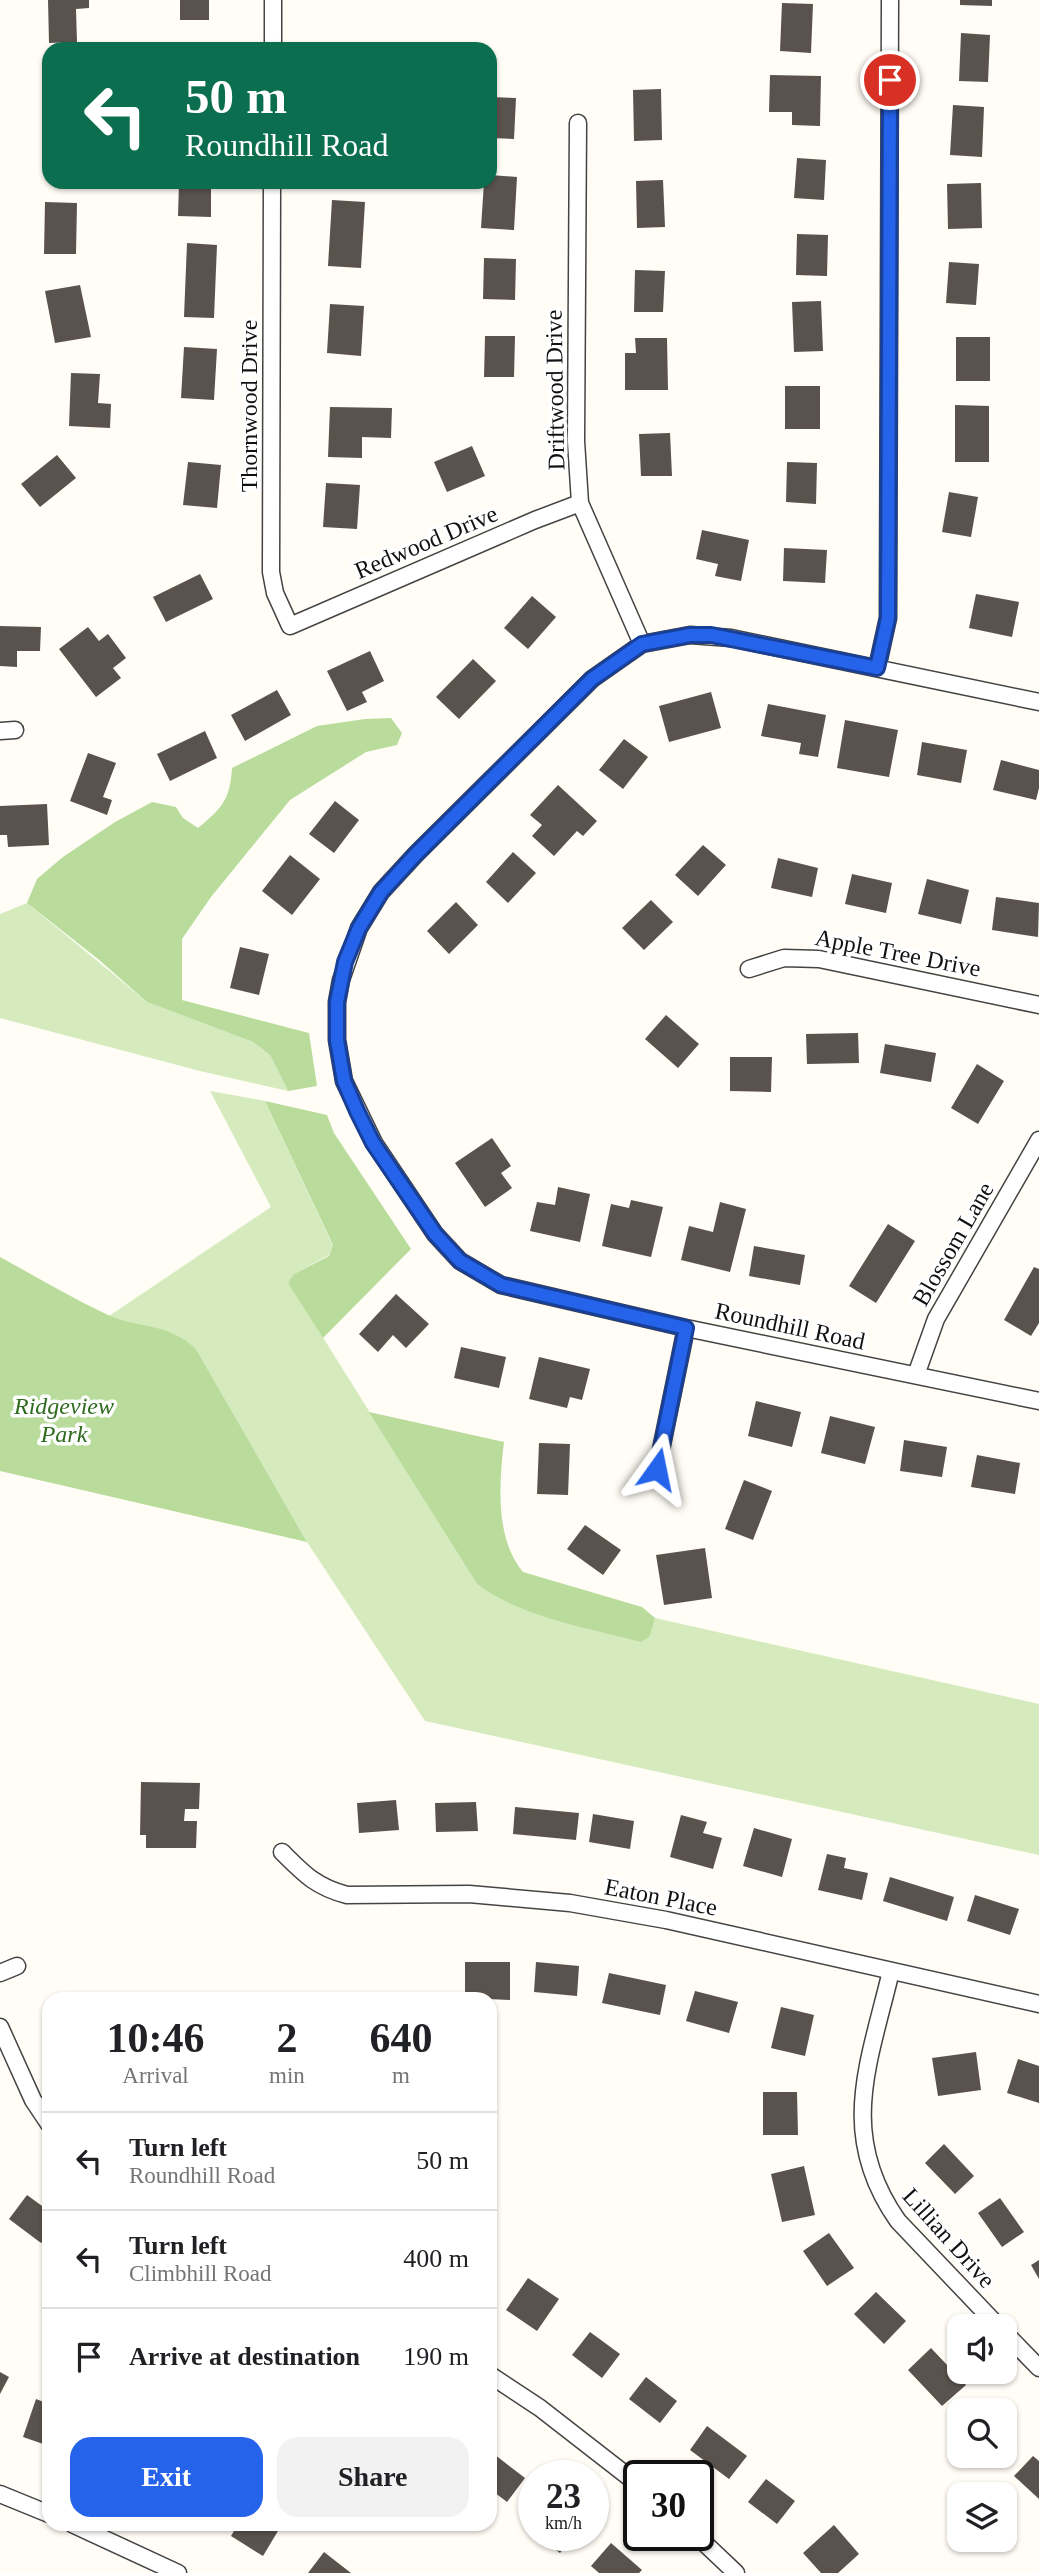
<!DOCTYPE html>
<style>
:root{--surface:#fff;--page:#f2f2f2;--text:#202124;--muted:#757577;--line:#e0e0e0;--accent:#2563eb}
body{margin:0;font-family:"Times New Roman",serif;background:var(--page);color:var(--text);height:100vh;display:flex;flex-direction:column;font-size:26px;white-space:nowrap}
*{box-sizing:border-box;margin:0}
p{font-size:23px;color:var(--muted)}
.icon{flex:none;width:38px;height:38px;fill:none;stroke:currentColor;stroke-width:2;stroke-linecap:round;stroke-linejoin:round}
.map{position:relative;flex:1;overflow:hidden}
.side{position:absolute;left:42px;top:1992px;width:455px;height:539px;display:flex;flex-direction:column;background:var(--surface);border-radius:21px;box-shadow:0 2px 5px #0004}
.side>*{flex:none}
.banner{position:absolute;left:42px;top:42px;width:455px;height:147px;border-radius:21px;box-shadow:0 2px 5px #0004;background:#0b6e4f;color:#fff;overflow:hidden}
.controls{position:absolute;left:947px;top:2314px;display:grid;gap:14px}
.controls a{display:grid;place-items:center;width:70px;height:70px;border-radius:14px;background:var(--surface);box-shadow:0 2px 5px #0004;font-size:35px}
.speed{position:absolute;left:518px;top:2460px;display:flex;gap:14px;font-size:35px;font-weight:700;text-align:center}
.speed>*{display:grid;place-content:center;width:91px;height:91px;border-radius:50%;background:var(--surface);box-shadow:0 2px 5px #0004;line-height:1}
.speed small{font-size:18px;font-weight:400}
.speed .limit{border:4px solid #111;border-radius:10px;background:#fff;color:#111}
.pin{position:absolute;display:grid;place-items:center;width:60px;height:60px;color:#fff;margin:-30px;border:4px solid #fff;border-radius:50%;box-shadow:0 2px 7px #0007}
.me{position:absolute;width:77px;margin:-38px;rotate:12deg;stroke-linejoin:round;filter:drop-shadow(0 0 5px #0008)}
.turn{display:flex;align-items:center;gap:24px;height:147px;padding:0 28px;font-size:32px}
.turn .icon{width:91px;height:91px;stroke-width:2.5}
.turn b{display:block;font-size:49px;line-height:60px}
.eta{display:flex;justify-content:space-evenly;align-items:center;height:119px;text-align:center}
.eta b{font-size:42px;font-weight:600;line-height:49px}
.action{display:flex;gap:14px;margin-top:auto;padding:14px 28px}
.action a{flex:1;height:80px;border-radius:21px;background:var(--accent);color:#fff;font-size:28px;font-weight:600;line-height:80px;text-align:center}
.action a+a{background:var(--page);color:var(--text)}
ul{padding:0;list-style:none}
li{display:flex;align-items:center;gap:21px;height:98px;padding:0 28px;border-top:2px solid var(--line)}
li div{flex:1}
li b{display:block;font-size:26px}
li em{font-style:normal}
.map>svg:first-child{display:block}
</style>
<div class="map">
<svg width="1039" height="2573" viewBox="0 0 1039 2573">
<rect width="100%" height="100%" fill="#fffdf5"/>
<path fill="#d5ebbd" d="M27,903l120,99 106,40 17,13 18,36 -88,-20 -200,-53v-104z
M210,1091l55,10 68,145 -4,9 -35,19 -5,9 188,301 173,52 5,-18 384,86v151l-614,-134 -118,-179 -111,-193 -87,-33 162,-109z"/>
<path fill="#b9dc9c" d="M391,718l11,15 -5,12 -31,7 -76,48 -79,97 -29,42v61l127,33 8,53 -29,5 -18,-36 -17,-13 -106,-40 -49,-43 -71,-56 10,-24 26,-22 52,-35 37,-20 24,5 7,11 15,10c24,-20 32,-28 34,-60l85,-42 48,-7z
M265,1101l62,14 7,18 77,116 -88,89 -35,-55 6,-9 35,-18 4,-11z
M0,1257c35,19 70,40 106,57 33,16 60,7 90,35l111,193 -307,-71z
M369,1412l135,30c-5,41 -9,97 19,130l119,35 13,11 -5,18 -9,6c-55,-15 -118,-24 -164,-58z"/>
<path fill="#5a524d" d="M48,0h41v8l-13,1 1,33 -28,1z
M180,0h29v20h-29z
M960,0h32v6l-32,-1z
M782,3l31,1 -2,49 -31,-2z
M961,33l29,2 -2,47 -29,-1z
M331,45l29,1v3h-30z
M770,75l51,1 -1,50 -28,-1v-13h-23z
M661,89l1,51 -28,1 -1,-51z
M490,97l26,1 -2,41 -24,-1z
M953,105l31,2 -2,50 -32,-2z
M45,108h4v62h-5z
M797,158l29,2 -2,40 -30,-2z
M490,175l27,2 -3,53 -33,-2 3,-46h6z
M663,180l2,47 -28,1 -1,-47z
M179,182h32v35l-33,-1z
M330,182h30v5h-30z
M981,183l1,45 -34,1 -1,-45z
M332,200l33,2 -4,66 -33,-2z
M45,202l32,1 -1,51h-32z
M797,234l31,1 -1,41 -31,-1z
M187,243l30,2 -3,73 -30,-1z
M484,258l32,1 -1,41 -32,-1z
M949,262l30,2 -3,41 -30,-2z
M635,270l30,1 -2,41h-29z
M80,285l11,52 -36,6 -10,-52z
M821,301l2,50 -29,1 -2,-50z
M330,304l34,2 -3,50 -34,-3z
M485,336h30l-1,41h-30z
M956,337h34v44h-34z
M635,338h32l1,52h-43v-37h11z
M184,347l33,2 -3,51 -33,-2z
M71,373l29,1 -2,29 13,1 -1,24 -41,-2z
M785,386h35v43h-35z
M955,405l34,1v56h-34z
M330,407l62,1 -1,30 -29,-1v21l-34,-1z
M670,433l2,43h-31l-2,-42z
M472,446l13,30 -38,16 -13,-30z
M57,455l19,23 -36,29 -19,-23z
M188,462l33,3 -4,43 -34,-3z
M787,462l30,1 -1,41 -30,-2z
M326,483l34,2 -3,44 -34,-2z
M949,492l29,5 -7,40 -29,-5z
M702,530l47,10 -8,41 -26,-5 3,-12 -22,-5z
M784,548l43,2 -2,33 -42,-2z
M200,574l13,25 -47,23 -13,-25z
M976,594l43,8 -7,35 -43,-9z
M532,596l24,21 -28,32 -24,-21z
M0,626l41,1 -1,24h-23v16l-17,-1z
M88,627l11,14 9,-7 18,24 -13,10 8,10 -25,19 -37,-48z
M370,651l14,30 -22,11 5,10 -20,9 -20,-40z
M473,659l23,22 -37,38 -23,-22z
M277,690l14,25 -46,26 -14,-26z
M711,692l10,36 -52,14 -10,-36z
M768,704l58,11 -8,42 -19,-3 2,-11 -40,-7z
M845,720l53,10 -9,47 -52,-9z
M205,731l12,27 -47,23 -13,-27z
M624,739l24,18 -25,32 -24,-19z
M922,742l45,8 -6,33 -44,-8z
M88,753l28,10 -13,34 9,3 -5,15 -37,-14z
M1001,760l38,10v18l-3,12 -43,-10z
M558,785l39,36 -14,15 -6,-5 -23,25 -22,-20 10,-11 -12,-10z
M335,801l24,19 -25,33 -25,-19z
M47,804l2,41 -41,2 -1,-12h-7v-29z
M703,845l23,20 -28,31 -23,-21z
M513,852l23,21 -28,30 -22,-21z
M290,855l30,24 -28,36 -30,-24z
M778,858l40,10 -6,29 -41,-9z
M852,874l40,9 -6,30 -41,-9z
M927,879l42,11 -8,34 -43,-10z
M996,897l43,6 -1,34 -46,-7z
M651,900l22,22 -29,28 -22,-22z
M456,902l22,23 -29,29 -22,-23z
M240,947l29,7 -10,41 -29,-7z
M666,1015l33,29 -21,24 -33,-29z
M858,1033l1,30 -52,1 -1,-30z
M885,1044l51,9 -5,29 -51,-9z
M730,1057h42l-1,35 -41,-1z
M977,1064l27,17 -26,43 -27,-16z
M492,1138l19,28 -10,7 11,15 -27,19 -30,-44z
M558,1187l32,7 -10,48 -50,-11 7,-29 18,3z
M631,1200l32,7 -12,50 -49,-11 9,-42 18,4z
M720,1202l26,7 -16,63 -49,-12 8,-34 24,6z
M888,1224l27,17 -39,62 -27,-17z
M754,1246l51,9 -5,30 -51,-9z
M1034,1267l5,2v54l-8,13 -27,-16z
M396,1294l33,30 -23,24 -13,-13 -15,17 -19,-18z
M461,1347l45,10 -7,31 -45,-10z
M539,1357l51,12 -8,31 -12,-3 -3,11 -38,-9z
M756,1401l45,11 -9,35 -44,-11z
M830,1416l45,11 -10,37 -44,-11z
M904,1440l43,7 -5,30 -42,-6z
M539,1443l31,1 -2,51 -31,-1z
M977,1455l43,8 -5,31 -44,-7z
M744,1480l28,11 -19,49 -28,-11z
M585,1525l36,25 -18,25 -36,-26z
M705,1548l7,50 -48,7 -8,-50z
M141,1782l59,1 -1,26h-14l-1,12h13l-1,27h-50v-13h-6z
M396,1800l3,30 -40,3 -2,-30z
M476,1802l2,29 -42,1 -1,-29z
M515,1807l64,6 -3,27 -63,-6z
M593,1814l41,7 -4,28 -41,-7z
M681,1815l26,7 -4,11 19,5 -9,31 -43,-12z
M754,1828l38,11 -10,38 -39,-11z
M827,1854l19,4 -2,10 24,5 -6,27 -44,-10z
M890,1877l64,20 -7,24 -64,-20z
M975,1895l44,14 -9,26 -43,-14z
M465,1962h45v38l-45,-2z
M536,1962l43,4 -2,30 -43,-4z
M609,1973l57,12 -6,30 -58,-12z
M695,1991l43,11 -9,31 -43,-12z
M781,2007l33,8 -9,41 -34,-8z
M976,2052l5,38 -43,6 -6,-38z
M1018,2059l21,7v37l-32,-10z
M763,2092h34l1,43h-35z
M944,2144l30,32 -19,18 -30,-31z
M804,2166l11,49 -33,7 -11,-48z
M27,2195l22,16v22l-8,10 -32,-24z
M1000,2198l24,34 -22,15 -24,-34z
M829,2233l25,35 -27,18 -24,-35z
M1039,2260v19l-8,-14z
M528,2278l31,21 -22,32 -31,-21z
M876,2292l30,29 -22,23 -30,-30z
M590,2332l30,22 -18,24 -30,-23z
M931,2348l35,37 -24,21 -34,-36z
M0,2372l9,5 -9,17z
M646,2377l31,24 -17,22 -31,-24z
M36,2399l13,5v42l-26,-9z
M980,2402l8,8h-15z
M707,2426l40,30 -18,23 -39,-29z
M490,2451l35,27 -18,24 -17,-13z
M1033,2456l6,5v38l-25,-23z
M766,2479l29,22 -18,23 -29,-22z
M238,2524h27l13,7 -15,25 -32,-20z
M834,2525l25,29 -21,19h-17l-18,-20z
M537,2536h36l-13,17z
M611,2543l31,27 -3,3h-40l-8,-7z
M324,2552l27,21h-43z"/>
<g fill="none" stroke-linecap="round" stroke-linejoin="round">
<g stroke="#444" stroke-width="19">
<path id="minor" d="M273,49v-49
M578,123l-2,318 4,62 62,141
M272,182l-1,390 4,21 15,33 245,-106 45,-17
M877,668l11,-50 2,-618
M1039,702l-308,-64 -41,-3 -48,9 -50,35 -176,175 -35,38 -22,36 -18,52 -4,22v38l7,41 30,62 61,91 25,27 41,24 185,43 353,73
M0,731l15,-1
M749,969l35,-11 35,1 220,46
M916,1375l20,-56 103,-179
M657,1469l29,-141
M282,1852c22,22 34,35 65,43l122,-1 101,9 96,17 373,84
M891,1971c-22,93 -54,163 7,250l100,105
M0,1973l17,-7
M0,2027l33,73 16,24
M1004,2332l35,36
M490,2375l50,33 99,77
M0,2494l49,20
M72,2524l106,49
M697,2536l39,37"/>
</g>
<use href="#minor" stroke="#fff" stroke-width="16"/>
</g>
<g fill="none" stroke-linecap="round" stroke-linejoin="round">
<g stroke="#184099" stroke-width="18">
<path id="route" d="M657,1469l29,-141 -185,-43 -41,-24 -25,-27 -62,-91 -16,-32 -13,-30 -7,-41v-38l8,-40 14,-34 22,-36 35,-38 176,-175 50,-35 48,-9h21l166,33 11,-50 2,-538"/>
</g>
<use href="#route" stroke="#2563eb" stroke-width="12"/>
</g>
<g text-anchor="middle" stroke-width="7" stroke-linejoin="round" paint-order="stroke">
<g font-size="24" fill="#111" stroke="#fff">
<text transform="translate(555 390) rotate(-91)" y="8">Driftwood Drive</text>
<text transform="translate(249 406) rotate(-90)" y="8">Thornwood Drive</text>
<text transform="translate(426 542) rotate(-23)" y="8">Redwood Drive</text>
<text transform="translate(898 953) rotate(11)" y="8">Apple Tree Drive</text>
<text transform="translate(953 1244) rotate(-60)" y="8">Blossom Lane</text>
<text transform="translate(790 1326) rotate(12)" y="8">Roundhill Road</text>
<text transform="translate(661 1897) rotate(11)" y="8">Eaton Place</text>
<text transform="translate(949 2238) rotate(48)" y="8">Lillian Drive</text>
</g>
<g font-size="24" font-style="italic" fill="#2f6b1f" stroke="#fff">
<text x="64" y="1414">Ridgeview<tspan x="64" dy="28">Park</tspan></text>
</g>
</g>
</svg>
<div class="controls">
<a><svg class="icon" aria-label="sound" viewBox="0 0 24 24"><path d="M4 9h4l5-4v14l-5-4H4zM17 9q2 3 0 6"/></svg></a>
<a><svg class="icon" aria-label="search" viewBox="0 0 24 24"><circle cx="10" cy="10" r="6"/><path d="M15 15l6 6"/></svg></a>
<a><svg class="icon" aria-label="layers" viewBox="0 0 24 24"><path d="M12 4l9 5-9 5-9-5zM3 14l9 5 9-5"/></svg></a>
</div>
<div class="speed"><div>23<small>km/h</small></div><div class="limit">30</div></div>
<div class="pin" style="left:890px;top:80px;background:#d93025"><svg class="icon" aria-label="arrive" viewBox="0 0 24 24"><path d="M6 21V4h12l-3 4 3 4H6"/></svg></div>
<svg class="me" style="left:657px;top:1469px" viewBox="-20 -20 40 40"><path d="M0-17L14 15 0 8-14 15z" fill="#2563eb" stroke="#fff" stroke-width="4"/></svg>
<div class="banner">
<div class="turn"><svg class="icon" aria-label="left" viewBox="0 0 24 24"><path d="M17 20v-9H6M10 6l-5 5 5 5"/></svg><div><b>50 m</b>Roundhill Road</div></div>
</div>
<section class="side">
<div class="eta">
<div><b>10:46</b><p>Arrival</p></div>
<div><b>2</b><p>min</p></div>
<div><b>640</b><p>m</p></div>
</div>
<ul>
<li><svg class="icon" aria-label="left" viewBox="0 0 24 24"><path d="M17 20v-9H6M10 6l-5 5 5 5"/></svg><div><b>Turn left</b><p>Roundhill Road</p></div><em>50 m</em></li>
<li><svg class="icon" aria-label="left" viewBox="0 0 24 24"><path d="M17 20v-9H6M10 6l-5 5 5 5"/></svg><div><b>Turn left</b><p>Climbhill Road</p></div><em>400 m</em></li>
<li><svg class="icon" aria-label="arrive" viewBox="0 0 24 24"><path d="M6 21V4h12l-3 4 3 4H6"/></svg><div><b>Arrive at destination</b></div><em>190 m</em></li>
</ul>
<div class="action"><a>Exit</a><a>Share</a></div>
</section>
</div>
